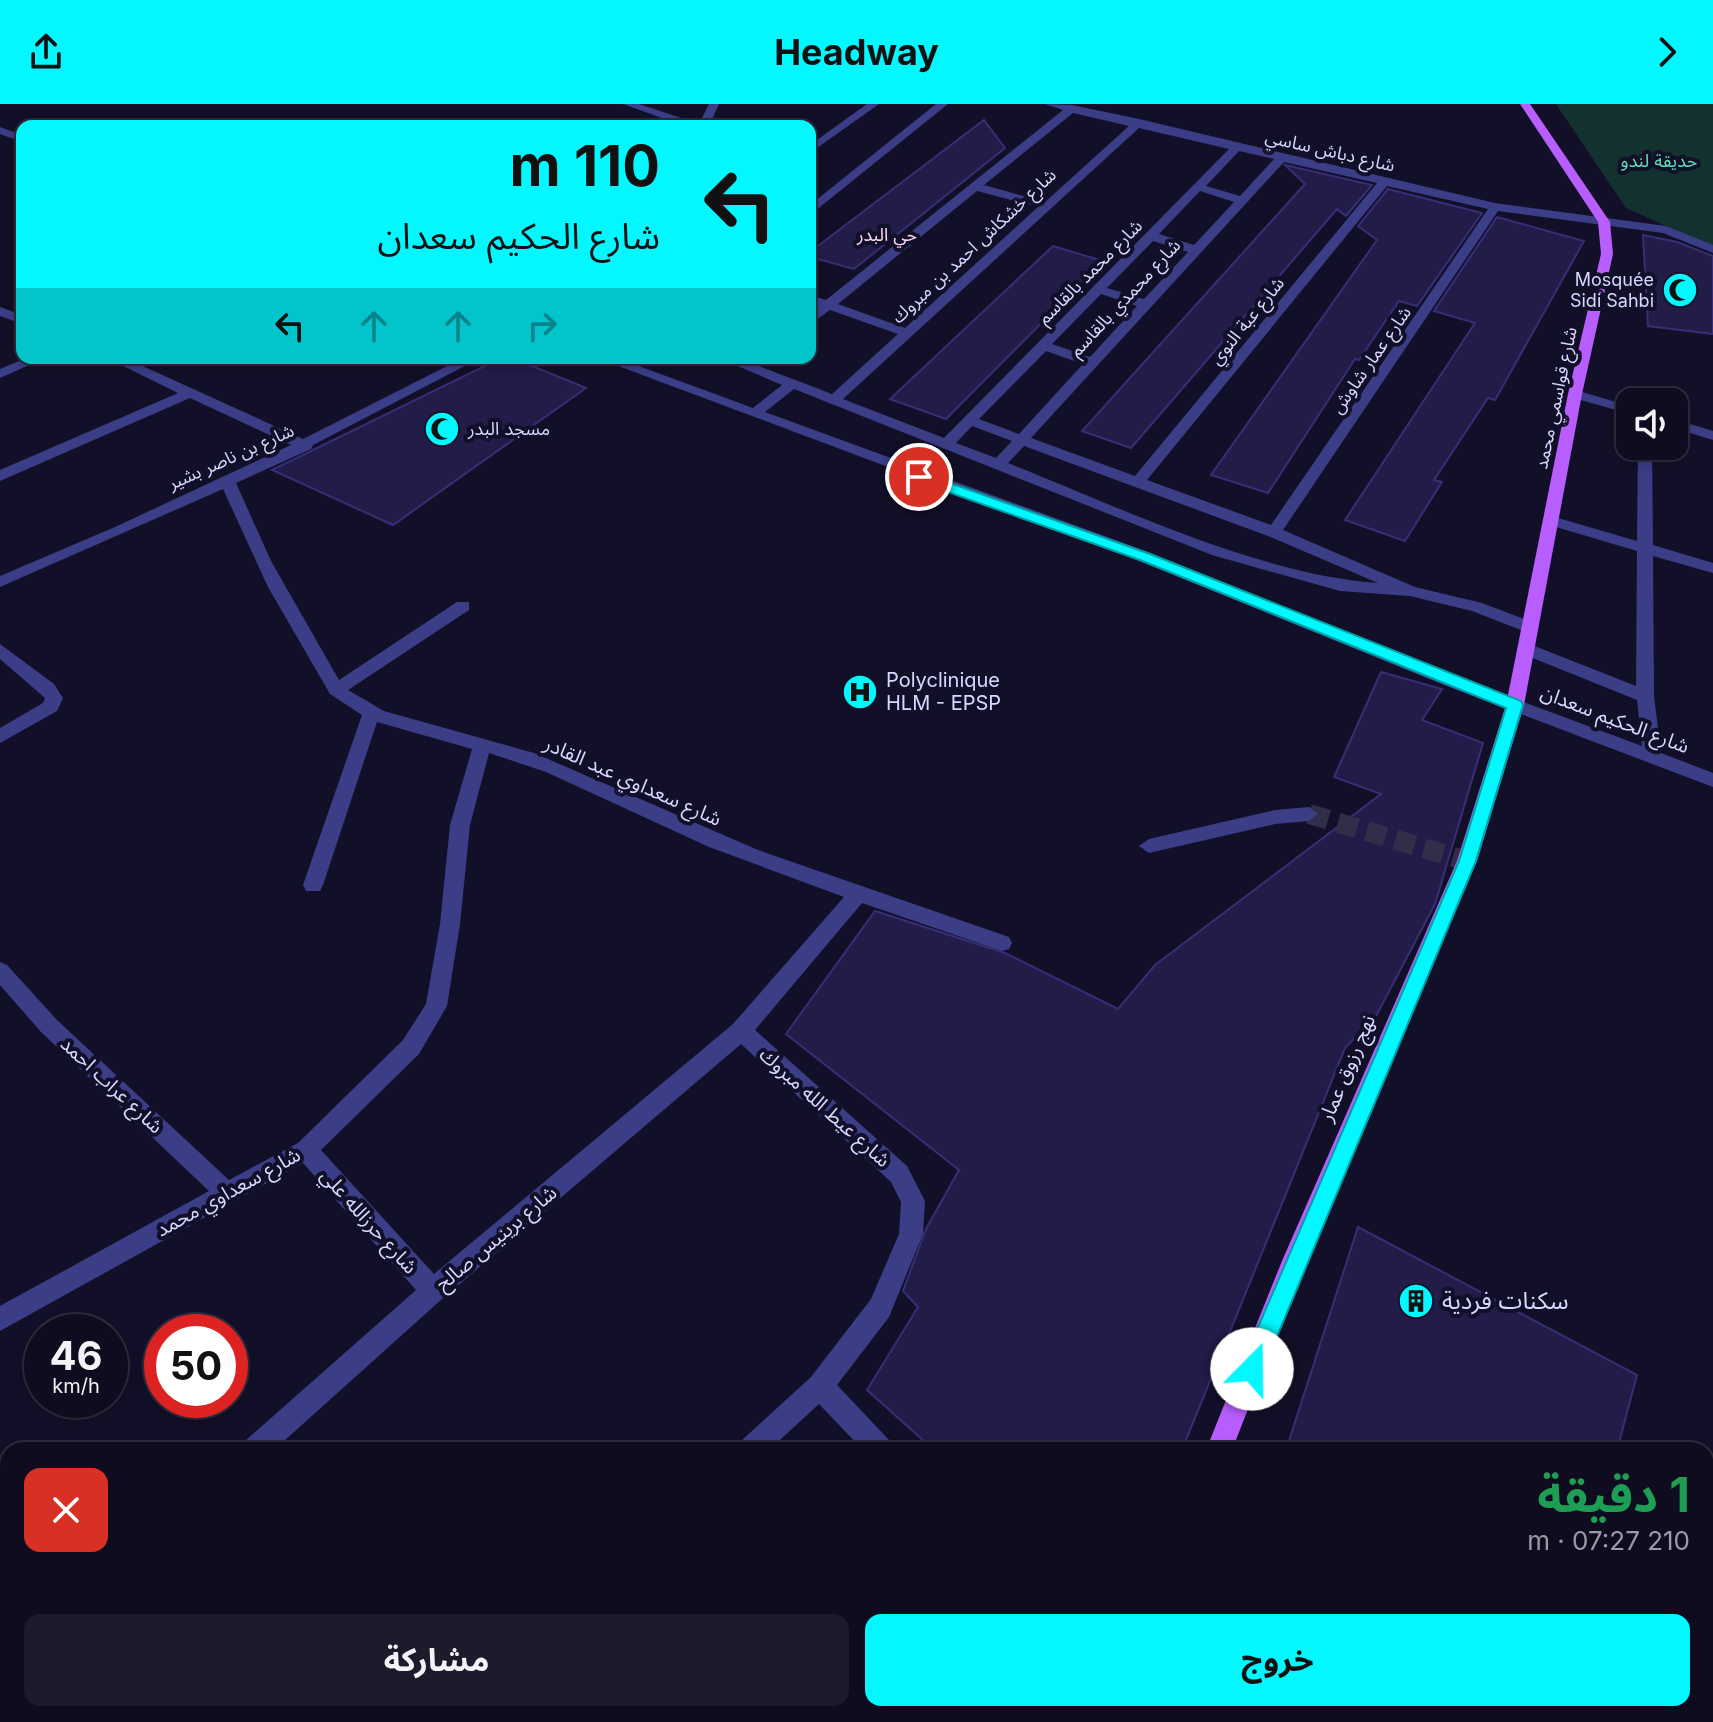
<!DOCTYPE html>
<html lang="ar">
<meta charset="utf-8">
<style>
:root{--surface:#0e0c1e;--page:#1c1a2b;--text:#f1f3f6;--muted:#9b9ba4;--line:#2e2c3c;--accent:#03f7ff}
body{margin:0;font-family:Inter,"Noto Sans Arabic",sans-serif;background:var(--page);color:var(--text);direction:rtl;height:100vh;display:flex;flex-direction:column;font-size:30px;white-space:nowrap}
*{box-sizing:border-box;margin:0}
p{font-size:26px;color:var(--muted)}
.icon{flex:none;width:44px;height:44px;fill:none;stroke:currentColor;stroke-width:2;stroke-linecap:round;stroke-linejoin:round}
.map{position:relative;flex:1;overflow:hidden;direction:ltr}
.drawer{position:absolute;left:0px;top:1338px;width:1714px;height:280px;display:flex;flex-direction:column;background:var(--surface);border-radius:24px 24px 0 0;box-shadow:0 4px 12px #0003,0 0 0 2px var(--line);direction:rtl}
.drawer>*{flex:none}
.guide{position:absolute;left:16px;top:16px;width:800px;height:244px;border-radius:16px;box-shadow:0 4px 12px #0003,0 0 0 2px var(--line);direction:rtl;background:#03f7ff;color:#111;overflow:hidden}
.buttons{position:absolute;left:1616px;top:284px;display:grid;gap:16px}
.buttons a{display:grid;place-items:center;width:72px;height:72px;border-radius:16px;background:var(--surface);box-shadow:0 4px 12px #0003,0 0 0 2px var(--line);font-size:40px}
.speed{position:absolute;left:24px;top:1210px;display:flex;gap:16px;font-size:40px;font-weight:700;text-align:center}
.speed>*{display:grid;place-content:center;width:104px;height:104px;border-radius:50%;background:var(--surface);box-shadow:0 4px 12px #0003,0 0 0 2px var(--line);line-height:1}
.speed small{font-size:20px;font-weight:400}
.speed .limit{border:12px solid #d22;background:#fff;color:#111}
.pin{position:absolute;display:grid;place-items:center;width:68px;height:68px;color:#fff;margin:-34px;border:4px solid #fff;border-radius:50%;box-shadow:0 2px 8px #0007}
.me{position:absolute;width:88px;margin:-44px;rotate:22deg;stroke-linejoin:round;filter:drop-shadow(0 0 6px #0008)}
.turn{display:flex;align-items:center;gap:28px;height:168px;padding:0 24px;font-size:36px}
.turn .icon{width:104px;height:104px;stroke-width:2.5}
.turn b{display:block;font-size:56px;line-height:68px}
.lanes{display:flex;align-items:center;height:76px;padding:0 24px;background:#0003;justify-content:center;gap:40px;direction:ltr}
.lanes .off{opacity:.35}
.round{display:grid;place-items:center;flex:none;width:84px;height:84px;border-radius:16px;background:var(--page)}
.headline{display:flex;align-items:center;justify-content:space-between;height:136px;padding:0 24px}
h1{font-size:48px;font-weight:700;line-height:60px;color:#1e9e55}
.primary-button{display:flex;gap:16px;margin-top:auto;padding:16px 24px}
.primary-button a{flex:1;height:92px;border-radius:16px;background:var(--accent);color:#111;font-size:32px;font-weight:700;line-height:92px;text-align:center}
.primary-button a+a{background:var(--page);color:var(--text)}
header{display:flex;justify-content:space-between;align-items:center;height:104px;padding:0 24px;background:var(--accent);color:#111;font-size:36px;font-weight:700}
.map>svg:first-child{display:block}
</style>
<header><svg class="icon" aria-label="forward" viewBox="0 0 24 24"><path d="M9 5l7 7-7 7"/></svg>Headway<svg class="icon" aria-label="share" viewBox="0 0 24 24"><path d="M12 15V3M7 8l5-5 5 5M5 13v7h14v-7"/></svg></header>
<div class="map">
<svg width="1713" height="1618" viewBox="0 0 1713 1618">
<rect width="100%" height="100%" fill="#121028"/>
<path fill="#13322f" d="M1556,0h157v143l-87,-39z"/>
<path fill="#221c49" stroke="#372e75" stroke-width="2" d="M984,16l21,28 -151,121 -44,-12v-5z
M1285,61l87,20 -26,31 -9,-7 -206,239 -49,-17 223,-247z
M1388,85l94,24 -65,93 -18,-5 -40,59 -4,-1 -87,134 -57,-18 166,-235 -19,-14z
M1497,113l87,24 -89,159 -7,-2 -54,82 8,2 -37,59 -60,-21 130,-197 -41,-12z
M1643,131l34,7 36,14v78l-65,-8z
M1053,142l50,15 -157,158 -56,-20z
M501,254h12l73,30 -193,137 -121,-55z
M1381,568l61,17 -20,31 61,23 -48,161 -60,114 -30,30 -163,402h-248l-67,-60 51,-83 -15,-16 23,-62 33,-59 -173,-136 89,-123 130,42 113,56 37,-44 226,-171 -47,-17z
M1358,1123l279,148 -20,75h-331z"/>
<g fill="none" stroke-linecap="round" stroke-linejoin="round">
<path stroke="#302e48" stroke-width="20" stroke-dasharray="20 10" stroke-linecap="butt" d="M1309,710l158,47"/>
<path fill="#3b3d87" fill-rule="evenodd" d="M623,0h16l60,20 10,-20h10l-10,22h-25z
M867,0h12l-69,49v-8z
M936,0h12l-138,111v-10z
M1045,0l27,1 67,14 356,84 171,23 47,19v8l-50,-20 -165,-22 -215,319 132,57 67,16 55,21v8l-6,2 -59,-23 -62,-15 -70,-5 -128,-36 -418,-166 -29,23 386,141 305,124 186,69 -5,-46 -117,-47 -3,-4 9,-6 6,2 104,41 1,-135 -91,-27 -3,-3 8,-5 86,25 1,-95h14l1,99 60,18v10l-60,-17 1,140 7,57 52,20v14l-269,-102 -305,-124 -542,-203h20l136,50 29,-23 -63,-27h19l94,36 66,-60 -68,-24 -20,14v-11l9,-7 -9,-3v-8l16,5 237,-190zM1073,9l56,13 -84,76 -61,-17zM1139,24l90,21 -285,289 -101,-39zM1239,47l35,8 -34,37 -34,-10zM1284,58l93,21 -242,293 -104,-38zM1387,82l101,23 -217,316 -124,-45zM977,87l61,16 -133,121 -67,-24zM1200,87l34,11 -40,43 -35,-11zM1153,137l35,11 -44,47 -37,-11zM1101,190l36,12 -47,51 -38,-13zM1046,247l37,13 -64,70 -40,-15zM972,322l40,15 -16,17 -40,-15zM1024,342l244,90 110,47c-118,-8 -259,-76 -370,-120z
M0,23l22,8v7l-22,-8z
M0,203l22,8v9l-22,-8z
M26,254h19l-45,20v-9z
M107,254h18l178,81 160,-81h17l-167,87 -2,4 -75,34 35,78 68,119 118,-78h12v8l-121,80 36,21 150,42 224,97 251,87 3,6 -3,6 -7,2 -140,-48 -107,127 152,136 18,35 -2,33 -34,83 -52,68 53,56 4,9h-31l-44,-46 -50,46h-32l4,-9 70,-64 60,-78 28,-65 2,-32 -10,-20 -150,-138 -299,255 -168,151h-33l4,-9 171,-151 -113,-127 -303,168v-25l209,-115 -168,-159 -41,-47v-23l7,3 50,55 172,160 69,-37 105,-103 23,-36 14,-80 10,-99 22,-76 -95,-27 -54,163 -3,6h-14l-3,-6 59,-170 -32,-21 -62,-107 -45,-98 -223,98v-11l115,-49 176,-82 -101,-47 -190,83v-11l178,-77zM489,649l57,19 163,75 135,50 -111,127 -299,250 -113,-124 98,-96 28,-48 13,-82 10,-99z
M1575,286l55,16v8l-60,-17 -2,-3z
M1674,315l39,12v9l-39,-12z
M0,540l54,40 9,14 -6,13 -57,32v-15l43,-25 2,-5 -45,-39z
M1309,703l9,7 -9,7 -34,3 -126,29 -10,-7 10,-7 126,-29z
M289,1610h32l4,8h-32z
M443,1610h35l-4,8h-35z"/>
<path fill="#b85eff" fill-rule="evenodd" d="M1520,0h10l80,118 3,32 -31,140 -58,311 -47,156 -171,400 -74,189h-26l76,-189 175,-400 49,-156 62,-311 33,-140 -3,-32z
M1099,1610h30l-3,8h-30z"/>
</g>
<path fill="#03f7ff" stroke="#02a1a6" stroke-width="2" d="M919,368l231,82 371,147 2,4 -47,156 -216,516 -8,3 -8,-3 -4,-8 219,-508 47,-153 -366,-148 -226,-80 -2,-3z"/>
<defs>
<g id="mosque-disc" transform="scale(1.8)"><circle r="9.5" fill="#03f7ff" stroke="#121028"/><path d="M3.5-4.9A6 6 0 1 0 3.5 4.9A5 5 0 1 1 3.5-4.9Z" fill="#111"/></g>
<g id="hospital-disc" transform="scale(1.8)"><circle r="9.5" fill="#03f7ff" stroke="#121028"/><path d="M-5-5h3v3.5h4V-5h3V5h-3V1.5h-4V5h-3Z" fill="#111"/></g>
<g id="building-disc" transform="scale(1.8)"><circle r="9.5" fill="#03f7ff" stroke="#121028"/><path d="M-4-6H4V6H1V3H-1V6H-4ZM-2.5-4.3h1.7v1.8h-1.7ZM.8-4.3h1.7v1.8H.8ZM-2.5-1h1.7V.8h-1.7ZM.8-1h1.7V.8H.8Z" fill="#111"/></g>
</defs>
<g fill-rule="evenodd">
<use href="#mosque-disc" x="1680" y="186"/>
<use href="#mosque-disc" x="442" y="325"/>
<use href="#hospital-disc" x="860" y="588"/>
<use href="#building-disc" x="1416" y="1197"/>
</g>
<g text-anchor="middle" stroke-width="8" stroke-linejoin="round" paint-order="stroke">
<g font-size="18" fill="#d9d7ff" stroke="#121028">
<text transform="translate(1330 47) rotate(13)" y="6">شارع دباش ساسي</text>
<text transform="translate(974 142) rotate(-43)" y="6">شارع خشكاش احمد بن مبروك</text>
<text transform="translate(1090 168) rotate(-45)" y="6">شارع محمد بالقاسم</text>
<text transform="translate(1125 194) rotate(-47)" y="6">شارع محمدي بالقاسم</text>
<text transform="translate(1247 217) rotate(-51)" y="6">شارع عبة النوي</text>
<text transform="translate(1371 256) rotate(-55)" y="6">شارع عمار شاوش</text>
<text transform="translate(1556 294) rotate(-78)" y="6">شارع قواسمي محمد</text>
<text transform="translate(231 353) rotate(-24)" y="6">شارع بن ناصر بشير</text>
</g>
<g font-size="18" fill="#61e0b8" stroke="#121028">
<text x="1659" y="63">حديقة لندو</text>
</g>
<g font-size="18" fill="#ffd9f4" stroke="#121028">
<text x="887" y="137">حي البدر</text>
</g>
<g font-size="18" fill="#d9d7ff" stroke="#121028" text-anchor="end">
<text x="1654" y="182">Mosquée<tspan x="1654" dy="21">Sidi Sahbi</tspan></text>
<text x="468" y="331" text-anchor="start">مسجد البدر</text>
</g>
<g font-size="20" fill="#d9d7ff" stroke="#121028" text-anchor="start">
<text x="886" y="583">Polyclinique<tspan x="886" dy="23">HLM - EPSP</tspan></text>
</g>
<g font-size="20" fill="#d9d7ff" stroke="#121028">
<text transform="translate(1615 615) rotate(21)" y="7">شارع الحكيم سعدان</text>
<text transform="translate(633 677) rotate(24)" y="7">شارع سعداوي عبد القادر</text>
<text transform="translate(1347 964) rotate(-67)" y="7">نهج رزوق عمار</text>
<text transform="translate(112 981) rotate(43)" y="7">شارع عراب احمد</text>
<text transform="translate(825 1003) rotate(42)" y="7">شارع عيط الله مبروك</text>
<text transform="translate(228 1088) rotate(-29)" y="7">شارع سعداوي محمد</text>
<text transform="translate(369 1117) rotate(48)" y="7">شارع حرزالله علي</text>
<text transform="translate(496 1134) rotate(-40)" y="7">شارع برينيس صالح</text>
</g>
<g font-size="24" fill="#d9d7ff" stroke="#121028" text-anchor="start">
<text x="1442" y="1205">سكنات فردية</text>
</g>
</g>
</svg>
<div class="buttons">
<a><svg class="icon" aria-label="sound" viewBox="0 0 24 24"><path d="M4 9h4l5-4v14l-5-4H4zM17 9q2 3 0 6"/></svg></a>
</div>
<div class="speed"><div>46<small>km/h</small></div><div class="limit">50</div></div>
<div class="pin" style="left:919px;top:373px;background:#d93025"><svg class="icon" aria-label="arrive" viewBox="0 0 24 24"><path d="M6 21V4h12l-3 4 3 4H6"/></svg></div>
<svg class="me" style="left:1252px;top:1265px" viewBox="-20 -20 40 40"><circle r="19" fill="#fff"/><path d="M0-13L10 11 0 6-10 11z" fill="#03f7ff"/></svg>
<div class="guide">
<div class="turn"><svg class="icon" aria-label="left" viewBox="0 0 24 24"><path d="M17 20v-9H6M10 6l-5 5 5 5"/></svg><div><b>110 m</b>شارع الحكيم سعدان</div></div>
<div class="lanes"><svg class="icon" aria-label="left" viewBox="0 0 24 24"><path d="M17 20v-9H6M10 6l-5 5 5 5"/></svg><svg class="icon off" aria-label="ahead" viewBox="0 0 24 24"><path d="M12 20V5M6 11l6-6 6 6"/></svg><svg class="icon off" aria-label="ahead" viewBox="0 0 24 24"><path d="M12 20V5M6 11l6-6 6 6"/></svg><svg class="icon off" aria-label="right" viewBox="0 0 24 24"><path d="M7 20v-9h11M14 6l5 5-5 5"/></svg></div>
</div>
<section class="drawer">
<div class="headline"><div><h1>1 دقيقة</h1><p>210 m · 07:27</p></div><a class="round" style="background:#d93025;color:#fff"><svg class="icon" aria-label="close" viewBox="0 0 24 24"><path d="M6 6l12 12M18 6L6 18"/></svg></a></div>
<div class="primary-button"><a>خروج</a><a>مشاركة</a></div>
</section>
</div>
